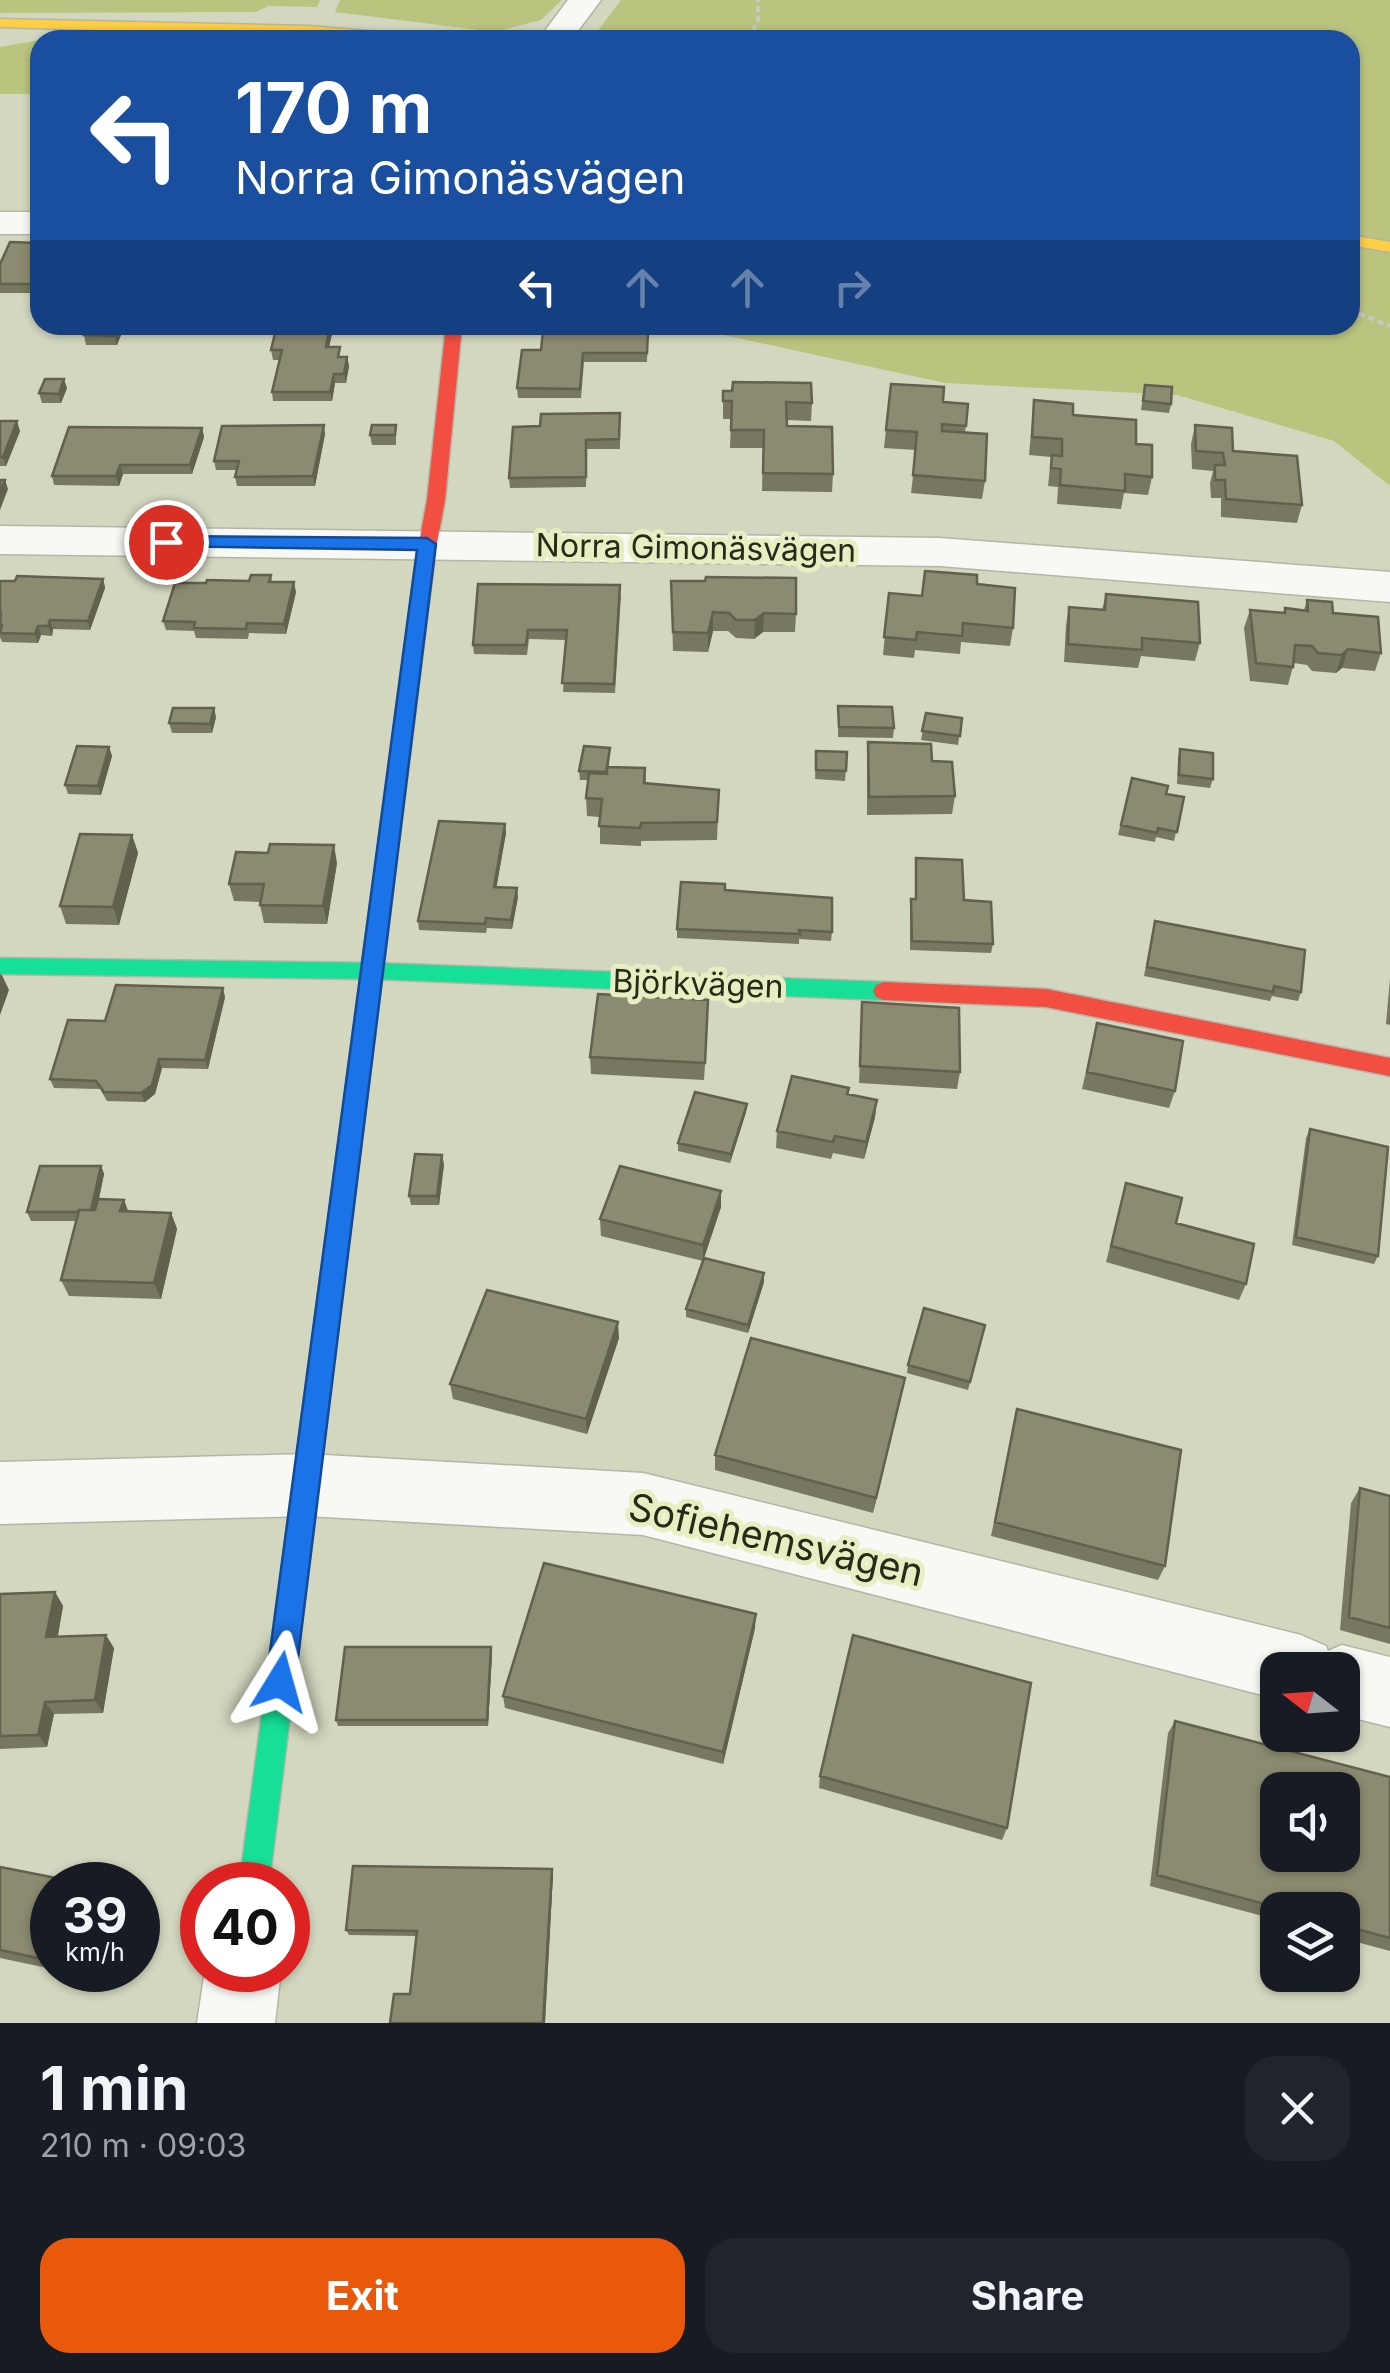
<!DOCTYPE html>
<meta charset="utf-8">
<style>
:root{--surface:#171b24;--page:#20242c;--text:#f1f3f6;--muted:#9ea1a6;--accent:#ea580c}
body{margin:0;font-family:Inter,sans-serif;background:var(--page);color:var(--text);height:100vh;display:flex;flex-direction:column;font-size:38px;white-space:nowrap}
*{box-sizing:border-box;margin:0}
p{font-size:32px;color:var(--muted)}
.icon{flex:none;width:55px;height:55px;fill:none;stroke:currentColor;stroke-width:2;stroke-linecap:round;stroke-linejoin:round}
.map{position:relative;height:2023px;overflow:hidden}
.drawer{display:flex;flex-direction:column;background:var(--surface);flex:1}
.drawer>*{flex:none}
.top-card{position:absolute;left:30px;top:30px;width:1330px;height:305px;border-radius:30px;box-shadow:0 2px 8px #0004;background:#1a4fa0;color:#fff;overflow:hidden}
.needle{width:65px;rotate:287deg}
.fabs{position:absolute;left:1260px;top:1652px;display:grid;gap:20px}
.fabs a{display:grid;place-items:center;width:100px;height:100px;border-radius:20px;background:var(--surface);box-shadow:0 2px 8px #0004;font-size:50px}
.speed{position:absolute;left:30px;top:1862px;display:flex;gap:20px;font-size:50px;font-weight:700;text-align:center}
.speed>*{display:grid;place-content:center;width:130px;height:130px;border-radius:50%;background:var(--surface);box-shadow:0 2px 8px #0004;line-height:1}
.speed small{font-size:25px;font-weight:400}
.speed .limit{border:15px solid #d22;background:#fff;color:#111}
.pin{position:absolute;display:grid;place-items:center;width:85px;height:85px;color:#fff;margin:-42px;border:5px solid #fff;border-radius:50%;box-shadow:0 2px 10px #0007}
.me{position:absolute;width:110px;margin:-55px;rotate:8deg;stroke-linejoin:round;filter:drop-shadow(0 0 8px #0008)}
.turn{display:flex;align-items:center;gap:35px;height:210px;padding:0 40px;font-size:45px}
.turn .icon{width:130px;height:130px;stroke-width:2.5}
.turn b{display:block;font-size:70px;line-height:85px}
.lanes{display:flex;align-items:center;height:95px;padding:0 40px;background:#0003;justify-content:center;gap:50px;direction:ltr}
.lanes .off{opacity:.35}
.round{display:grid;place-items:center;flex:none;width:105px;height:105px;border-radius:30px;background:var(--page)}
.headline{display:flex;align-items:center;justify-content:space-between;height:170px;padding:0 40px}
h1{font-size:60px;font-weight:700;line-height:75px}
.cta{display:flex;gap:20px;margin-top:auto;padding:20px 40px}
.cta a{flex:1;height:115px;border-radius:30px;background:var(--accent);color:#fff;font-size:40px;font-weight:700;line-height:115px;text-align:center}
.cta a+a{background:var(--page);color:var(--text)}
.map>svg:first-child{display:block}
</style>
<div class="map">
<svg width="1390" height="2023" viewBox="0 0 1390 2023">
<rect width="100%" height="100%" fill="#d3d7bf"/>
<path fill="#bbc47f" d="M0,0h320l-3,7 -49,-1 -12,6 -256,1z
M340,0h222l-21,20 -46,12 -160,-20z
M621,0h769v486l-56,-45 -157,-46 -232,-12 -226,-49 -6,-9h637v-285l-757,-3z
M40,40v54h-40v-47z"/>
<g fill="none" stroke-linecap="round" stroke-linejoin="round">
<g stroke="#b3b6a4" stroke-width="3">
<path id="street" d="M568,0h33l-30,40h-33z
M0,212h40v22h-40z
M0,526l940,12 450,34v30l-450,-36 -940,-12z
M307,1454l336,19 658,162 25,11 2,5 14,-6 48,12v70l-48,-12v-45h-64v29l-635,-164 -336,-19 -307,8v-62z
M205,1970h76l-6,53h-78z"/>
</g>
<g stroke="#b3b6a4" stroke-width="3">
<path id="fast" d="M0,958l374,5 510,19 8,3 3,6 -3,6 -8,3 -510,-21 -374,-5z
M337,1233l9,3 3,7 -80,642h-30l86,-642 3,-7z"/>
</g>
<g stroke="#b3b6a4" stroke-width="3">
<path id="slow" d="M0,19l308,7 124,10 7,4 -439,-13z
M1350,235l40,7v10l-40,-7z
M426,548l9,6 -86,689 -3,7 -9,3 -9,-3 -3,-7 92,-689z"/>
</g>
<g stroke="#b3b6a4" stroke-width="3">
<path id="jam" d="M446,325h16l-17,175 -10,54 -9,6 -9,-6 10,-54z
M884,982l162,7 344,69v18l-344,-69 -162,-7 -8,-3 -3,-6 3,-6z"/>
</g>
<path stroke="#c8c9c2" stroke-width="4" stroke-dasharray="6 4" stroke-linecap="butt" d="M749,40l9,-20v-20
M1350,310l40,16"/>
<use href="#street" fill="#f8f9f5" fill-rule="evenodd"/>
<use href="#fast" fill="#16e098" fill-rule="evenodd"/>
<use href="#slow" fill="#ffcf43" fill-rule="evenodd"/>
<use href="#jam" fill="#f24e42" fill-rule="evenodd"/>
</g>
<path fill="#787760" d="M40,243v39h-2l-4,11h-34v-29z
M88,325h33l2,5 -6,15h-31l-2,-10z
M277,325h57l-5,22 12,10h6l2,9 -3,17h-11l-3,18h-59l-1,-9 8,-32h-7l-2,-10z
M648,332l-1,30h-63l-3,36h-63l-1,-10 24,-38z
M891,384l52,18 25,2 -3,29 20,48 -3,18 -71,-6 5,-43 -32,-2z
M1145,385l26,19 -2,9 -28,-3z
M67,388l-6,15h-19l-3,-10z
M723,391l89,12 -1,18 -25,-1 1,6 46,48 -1,18 -70,-1 1,-43h-33l1,-29h-8z
M1034,400l39,15 63,29 16,33 -4,18 -24,-2 -3,16 -64,-5 1,-17 -10,-1 3,-29 -22,-2z
M620,413v36h-33l-1,38 -76,1 -1,-10 31,-52z
M0,421l20,10 -14,35h-6z
M396,425v20h-24l-2,-10z
M1195,425l38,26 69,54 -5,18 -76,-6v-19h-10l-1,-15 3,-12 -21,-2 -1,-25z
M202,428l2,9 -12,37h-69l-4,12 -65,-1 -2,-9z
M325,434l-10,52h-78l-2,-9 2,-7h-21l-2,-9z
M271,575l1,7 24,10 -10,42 -37,-1 -1,6 -52,-1 -2,-7 -28,-1 -3,-9 43,-38 43,-2z
M103,579l2,9 -15,42 -37,-1 -1,7 -11,-1 -3,8 -36,-1 -2,-5v-56z
M671,581l125,33 -1,18h-32l-9,7 -18,-1 -8,-7h-15l-5,21 -35,-1z
M977,584l36,44 -3,18 -49,-4 -1,12 -45,-4 -1,8 -31,-3 6,-62 33,3z
M1106,594l94,49 -5,18 -54,-5 -3,12 -74,-6 2,-37 3,-18 33,3z
M621,595l-6,98 -52,-1 3,-52 -37,-1 -2,16 -53,-1 -1,-9z
M1307,600l26,13 48,40 -6,18 -33,-3 -6,5 -24,-2 -5,-6 -13,-2 -6,22 -38,-4 -6,-53 6,-18 33,3 2,-5 19,2z
M838,706l56,22 -1,10 -55,-1z
M926,713l36,5 -4,27 -37,-5z
M216,717l-4,16h-40l-3,-10z
M868,742l64,19 23,35 -3,18 -85,1v-55z
M109,747l3,9 -11,39 -33,-1 -3,-9z
M610,748l-1,19 36,1 1,15 73,7 -2,50 -76,1v5l-41,-2v-27l-13,-1 -1,-18 2,-18h-8l-1,-9z
M1180,749l33,30 -3,9 -33,-4 1,-26z
M816,751l31,1 -2,29 -30,-2z
M1132,778l34,16 18,3 -10,44 -18,-4 -1,5 -37,-7z
M505,824l1,9 -10,54 22,10 -6,32 -25,-1 -1,5 -67,-3 -1,-9z
M132,835l6,18 -19,72 -53,-1 -6,-18z
M916,858l48,42 29,44 -2,9 -81,-3v-42l1,-9h4z
M337,863l-10,61 -63,-1 -4,-18v-3l-26,-1 -5,-17z
M725,890l107,42 -1,9 -32,-2v5l-122,-6v-9z
M1155,921l146,71 -3,9 -26,-5 -2,5 -126,-25z
M1390,978v47l-4,-1z
M225,997l-17,72 -46,-1 -7,26 -10,8 -38,-1 -7,-12 -46,-1 -4,-9 55,-58z
M862,1002l98,70 -3,17 -98,-6z
M708,1017l-4,63 -113,-6 -1,-17z
M1097,1023l78,68 -6,17 -87,-19z
M849,1088v6l28,6 -2,17 -11,42 -31,-6 -2,6 -55,-11 1,-17z
M747,1104l-1,8 -16,51 -52,-12v-8z
M1310,1129l68,127 -4,8 -82,-19 14,-107z
M444,1164l-5,41h-28l-2,-9z
M101,1166l3,8 -5,25 25,1 4,12 43,1 6,16 -16,70 -92,-3 -8,-16 15,-59h-45l-4,-9z
M1126,1183l50,40 70,61 -7,16 -133,-38z
M721,1191v16l-17,51 60,15v9l-16,51 -62,-16v-8l17,-48 -102,-25 -1,-17z
M985,1325l-17,65 -61,-17 1,-8z
M619,1338l-32,96 -134,-35 -3,-15z
M902,1393l-29,120 -158,-43v-15z
M1017,1409l148,157 -7,14 -167,-44z
M1360,1488l30,8v148l-50,-14 11,-127z
M55,1592l8,14 -5,30 56,12 -11,65 -49,1 -7,33 -47,2v-155z
M755,1628l-32,136 -218,-56 -2,-12z
M491,1647l1,7 -4,72h-150l-2,-6z
M1175,1721l215,56v174l-48,-13v-28h-64v10l-128,-34 18,-153z
M820,1776l187,52 -5,12 -183,-52z
M0,1867l52,18v84l-52,-11z
M552,1869l1,5 -8,149h-155l20,-29 6,-58 -67,-1 -3,-5z
M59,1970h54l-3,10z"/>
<path fill="#62614e" d="M36,273l2,9 -4,11 -3,-9z
M119,325h2l2,5 -6,15 -2,-9z
M330,325h4l-7,31 -1,-9z
M347,357l2,9 -3,17 -2,-9z
M334,374l1,9 -3,18 -2,-9z
M64,379l3,9 -6,15 -2,-9z
M17,421l3,10 -14,35 -3,-9z
M324,425l1,9 -10,52 -2,-10z
M202,428l2,9 -12,37 -2,-9z
M120,465l3,9 -4,12 -3,-10z
M5,480l3,9 -8,21v-17z
M103,579l2,9 -15,42 -2,-9z
M294,582l2,10 -10,42 -2,-10z
M713,612v19l-5,21v-19z
M764,613l-1,19 -9,7 1,-19z
M50,620l3,9 -1,7 -4,-10z
M38,626l3,9 -3,8 -3,-9z
M1348,649l-6,19 -6,5 6,-18z
M214,708l2,9 -4,16 -2,-9z
M109,747l3,9 -11,39 -3,-9z
M505,824l1,9 -11,63 -1,-9z
M132,835l6,18 -19,72 -6,-18z
M334,845l3,18 -10,61 -4,-18z
M517,888l1,9 -6,32 -1,-9z
M1,973l8,17 -9,25v-39z
M223,988l2,9 -17,72 -3,-9z
M159,1059l3,9 -7,26 -10,8 -4,-9z
M877,1100l-2,17 -11,42 2,-17z
M747,1104l-1,8 -16,51 1,-9z
M442,1155l2,9 -5,41 -2,-9z
M101,1166l3,8 -10,47 -3,-9z
M721,1191v16l-18,54v-16z
M124,1200l6,16 -10,-5z
M171,1213l6,16 -16,70 -7,-16z
M764,1273v9l-16,51v-8z
M618,1322l1,16 -32,96 -1,-15z
M905,1378l-3,15 -29,120 3,-15z
M55,1592l8,14 -8,44 -9,-13z
M756,1614l-1,14 -32,136v-12z
M106,1635l8,13 -11,65 -8,-13z
M491,1647l1,7 -4,72 -1,-6z
M45,1702l9,12 -7,33 -9,-12z
M552,1869l1,5 -8,149h-2z
M101,1970h12l-3,10 -10,-9z"/>
<path fill="#8c8a70" stroke="#62614e" stroke-width="2.5" fill-rule="evenodd" d="M10,242l30,1v30h-4l-5,11h-31v-20z
M88,325h31l-4,11 -31,-1z
M277,325h53l-4,22h14l-2,10h9l-3,17h-10l-4,18h-58l10,-42h-11z
M543,331l105,1 -1,21h-64l-3,36 -63,-1 5,-38h19z
M45,379h19l-5,15 -20,-1z
M733,382l78,1 1,20 -26,-1 1,24 45,1 1,47 -70,-1 1,-43h-33l1,-29h-9v-10h9z
M891,384l53,3 -1,15 25,2 -2,22 -24,-2v7l45,3 -2,47 -72,-6 4,-43 -31,-2z
M1145,385l27,2 -1,17 -28,-3z
M1034,400l39,4v11l63,5v24l16,1v32l-27,-3v17l-65,-6 1,-16 -10,-1 1,-13 10,1v-17l-30,-2z
M620,413l-1,26 -33,1v37l-77,1 4,-51 27,-1 1,-12z
M0,421h17l-14,36h-3z
M324,425l-11,51 -78,1 4,-16h-25l8,-35z
M372,425h24l-1,10h-25z
M1195,425l37,3 1,23 64,5 5,49 -76,-6 -1,-19h-10v-15h10l-2,-12 -27,-2z
M69,427l133,1 -12,37h-70l-4,11h-64z
M0,480h5l-5,13z
M925,571l52,4v9l38,4 -2,40 -50,-5 -1,13 -45,-4 -1,8 -32,-3 5,-44 33,3z
M251,575h20l-2,7h25l-10,42 -37,-1 -1,6 -52,-1 1,-6 -32,-1 12,-38h31l1,-3 42,1z
M17,576l86,3 -15,42 -38,-1 -2,6h-10l-3,8 -35,-1 2,-8h-2l1,-12h-1v-32h15z
M706,577l90,1v36l-32,-1 -9,7h-19l-7,-7 -16,-1 -5,21 -35,-1 -2,-51h34z
M478,584l142,1 -6,99 -52,-1 5,-53h-39l-2,15h-53z
M1106,594l92,8 2,41 -58,-5v12l-74,-6 1,-37 36,3z
M1307,600l25,2 1,11 45,4 3,36 -33,-4 -6,6 -24,-2 -6,-7 -17,-1 -2,22 -37,-4 -6,-53 35,3v-5l23,3z
M838,706l54,1 2,21 -55,-1z
M173,708h41l-4,16 -41,-1z
M926,713l36,5 -2,18 -38,-5z
M868,742l63,2 1,17 20,1 3,34 -86,1z
M77,746l32,1 -11,39 -33,-1z
M584,746l26,2 -4,24 -27,-1z
M1180,749l33,4v26l-34,-4z
M816,751l31,1 -1,19 -30,-1z
M607,767l38,1 -1,15 75,7 -2,32 -76,1 -1,5 -41,-2 3,-27 -16,-1 3,-25 18,1z
M1132,778l36,8 -2,8 18,3 -7,35 -19,-4 -1,5 -36,-8z
M439,821l66,3 -11,63 23,1 -6,32 -25,-2 -1,6 -67,-3z
M80,834l52,1 -19,72 -53,-1z
M270,844l64,1 -11,61 -63,-1 4,-21h-35l7,-32 32,1z
M916,858l46,2 2,40 27,2 2,42 -81,-3 -1,-42h5z
M681,882l44,2v6l107,8v34l-33,-2 1,4 -123,-5z
M1155,921l150,29 -4,42 -27,-6 -1,6 -126,-25z
M116,985l107,3 -18,72 -46,-1 -7,26 -11,8 -37,-1 -8,-11 -46,-2 18,-59 37,1z
M598,994l110,6 -3,63 -115,-6z
M862,1002l97,6 1,64 -100,-6z
M1097,1023l86,18 -8,50 -88,-19z
M792,1076l57,12 -2,6 30,6 -11,42 -31,-6 -2,6 -56,-11z
M695,1092l52,12 -16,50 -53,-11z
M1310,1129l78,18 -10,109 -82,-19z
M415,1154l27,1 -5,41h-28z
M40,1166h61l-10,44h-12v2h-52z
M620,1166l101,25 -18,54 -103,-26z
M1126,1183l56,15 -6,25 78,21 -8,40 -135,-38z
M98,1199l26,1 -4,11 51,2 -17,70 -93,-3 18,-70h16z
M704,1258l60,15 -16,52 -62,-16z
M487,1290l131,32 -32,97 -136,-35z
M924,1308l61,17 -15,57 -62,-17z
M751,1338l154,40 -29,120 -161,-43z
M1017,1409l164,41 -16,116 -170,-44z
M1360,1488l30,8v132l-41,-11z
M544,1563l212,51 -33,138 -220,-56z
M55,1592l-9,45 60,-2 -11,65 -50,2 -7,33 -38,1v-142z
M853,1635l178,48 -24,145 -187,-52z
M345,1647h146l-4,73h-151z
M1175,1721l215,56v161l-48,-13v-15h-55l-130,-35zM1278,1790h64v65h-64z
M353,1866l199,3 -9,154h-153l4,-29h16l7,-63 -71,-1z
M0,1867l92,18h-40v76l-52,-11z"/>
<path fill="#1a73e8" stroke="#114b97" stroke-width="2.5" d="M166,536l261,2 9,6 -141,1138 -4,11 -11,4 -10,-4 -4,-11 151,-1132 -257,-4v-8z"/>
<g text-anchor="middle" stroke-width="10" stroke-linejoin="round" paint-order="stroke">
<g font-size="32" fill="#272a19" stroke="#e7eec2">
<text transform="translate(696 548) rotate(1)" y="11">Norra Gimonäsvägen</text>
<text transform="translate(698 984) rotate(2)" y="11">Björkvägen</text>
</g>
<g font-size="38" fill="#272a19" stroke="#e7eec2">
<text transform="translate(776 1540) rotate(13)" y="13">Sofiehemsvägen</text>
</g>
</g>
</svg>
<div class="fabs">
<a><svg class="needle" viewBox="-14 -14 28 28"><path d="M0-13l5 13h-10z" fill="#e53935"/><path d="M0 13l5-13h-10z" fill="#9ea1a6"/></svg></a>
<a><svg class="icon" aria-label="sound" viewBox="0 0 24 24"><path d="M4 9h4l5-4v14l-5-4H4zM17 9q2 3 0 6"/></svg></a>
<a><svg class="icon" aria-label="layers" viewBox="0 0 24 24"><path d="M12 4l9 5-9 5-9-5zM3 14l9 5 9-5"/></svg></a>
</div>
<div class="speed"><div>39<small>km/h</small></div><div class="limit">40</div></div>
<div class="pin" style="left:166px;top:542px;background:#d93025"><svg class="icon" aria-label="arrive" viewBox="0 0 24 24"><path d="M6 21V4h12l-3 4 3 4H6"/></svg></div>
<svg class="me" style="left:280px;top:1682px" viewBox="-20 -20 40 40"><path d="M0-17L14 15 0 8-14 15z" fill="#1a73e8" stroke="#fff" stroke-width="4"/></svg>
<div class="top-card">
<div class="turn"><svg class="icon" aria-label="left" viewBox="0 0 24 24"><path d="M17 20v-9H6M10 6l-5 5 5 5"/></svg><div><b>170 m</b>Norra Gimonäsvägen</div></div>
<div class="lanes"><svg class="icon" aria-label="left" viewBox="0 0 24 24"><path d="M17 20v-9H6M10 6l-5 5 5 5"/></svg><svg class="icon off" aria-label="ahead" viewBox="0 0 24 24"><path d="M12 20V5M6 11l6-6 6 6"/></svg><svg class="icon off" aria-label="ahead" viewBox="0 0 24 24"><path d="M12 20V5M6 11l6-6 6 6"/></svg><svg class="icon off" aria-label="right" viewBox="0 0 24 24"><path d="M7 20v-9h11M14 6l5 5-5 5"/></svg></div>
</div>
</div>
<section class="drawer">
<div class="headline"><div><h1>1 min</h1><p>210 m · 09:03</p></div><a class="round"><svg class="icon" aria-label="close" viewBox="0 0 24 24"><path d="M6 6l12 12M18 6L6 18"/></svg></a></div>
<div class="cta"><a>Exit</a><a>Share</a></div>
</section>
